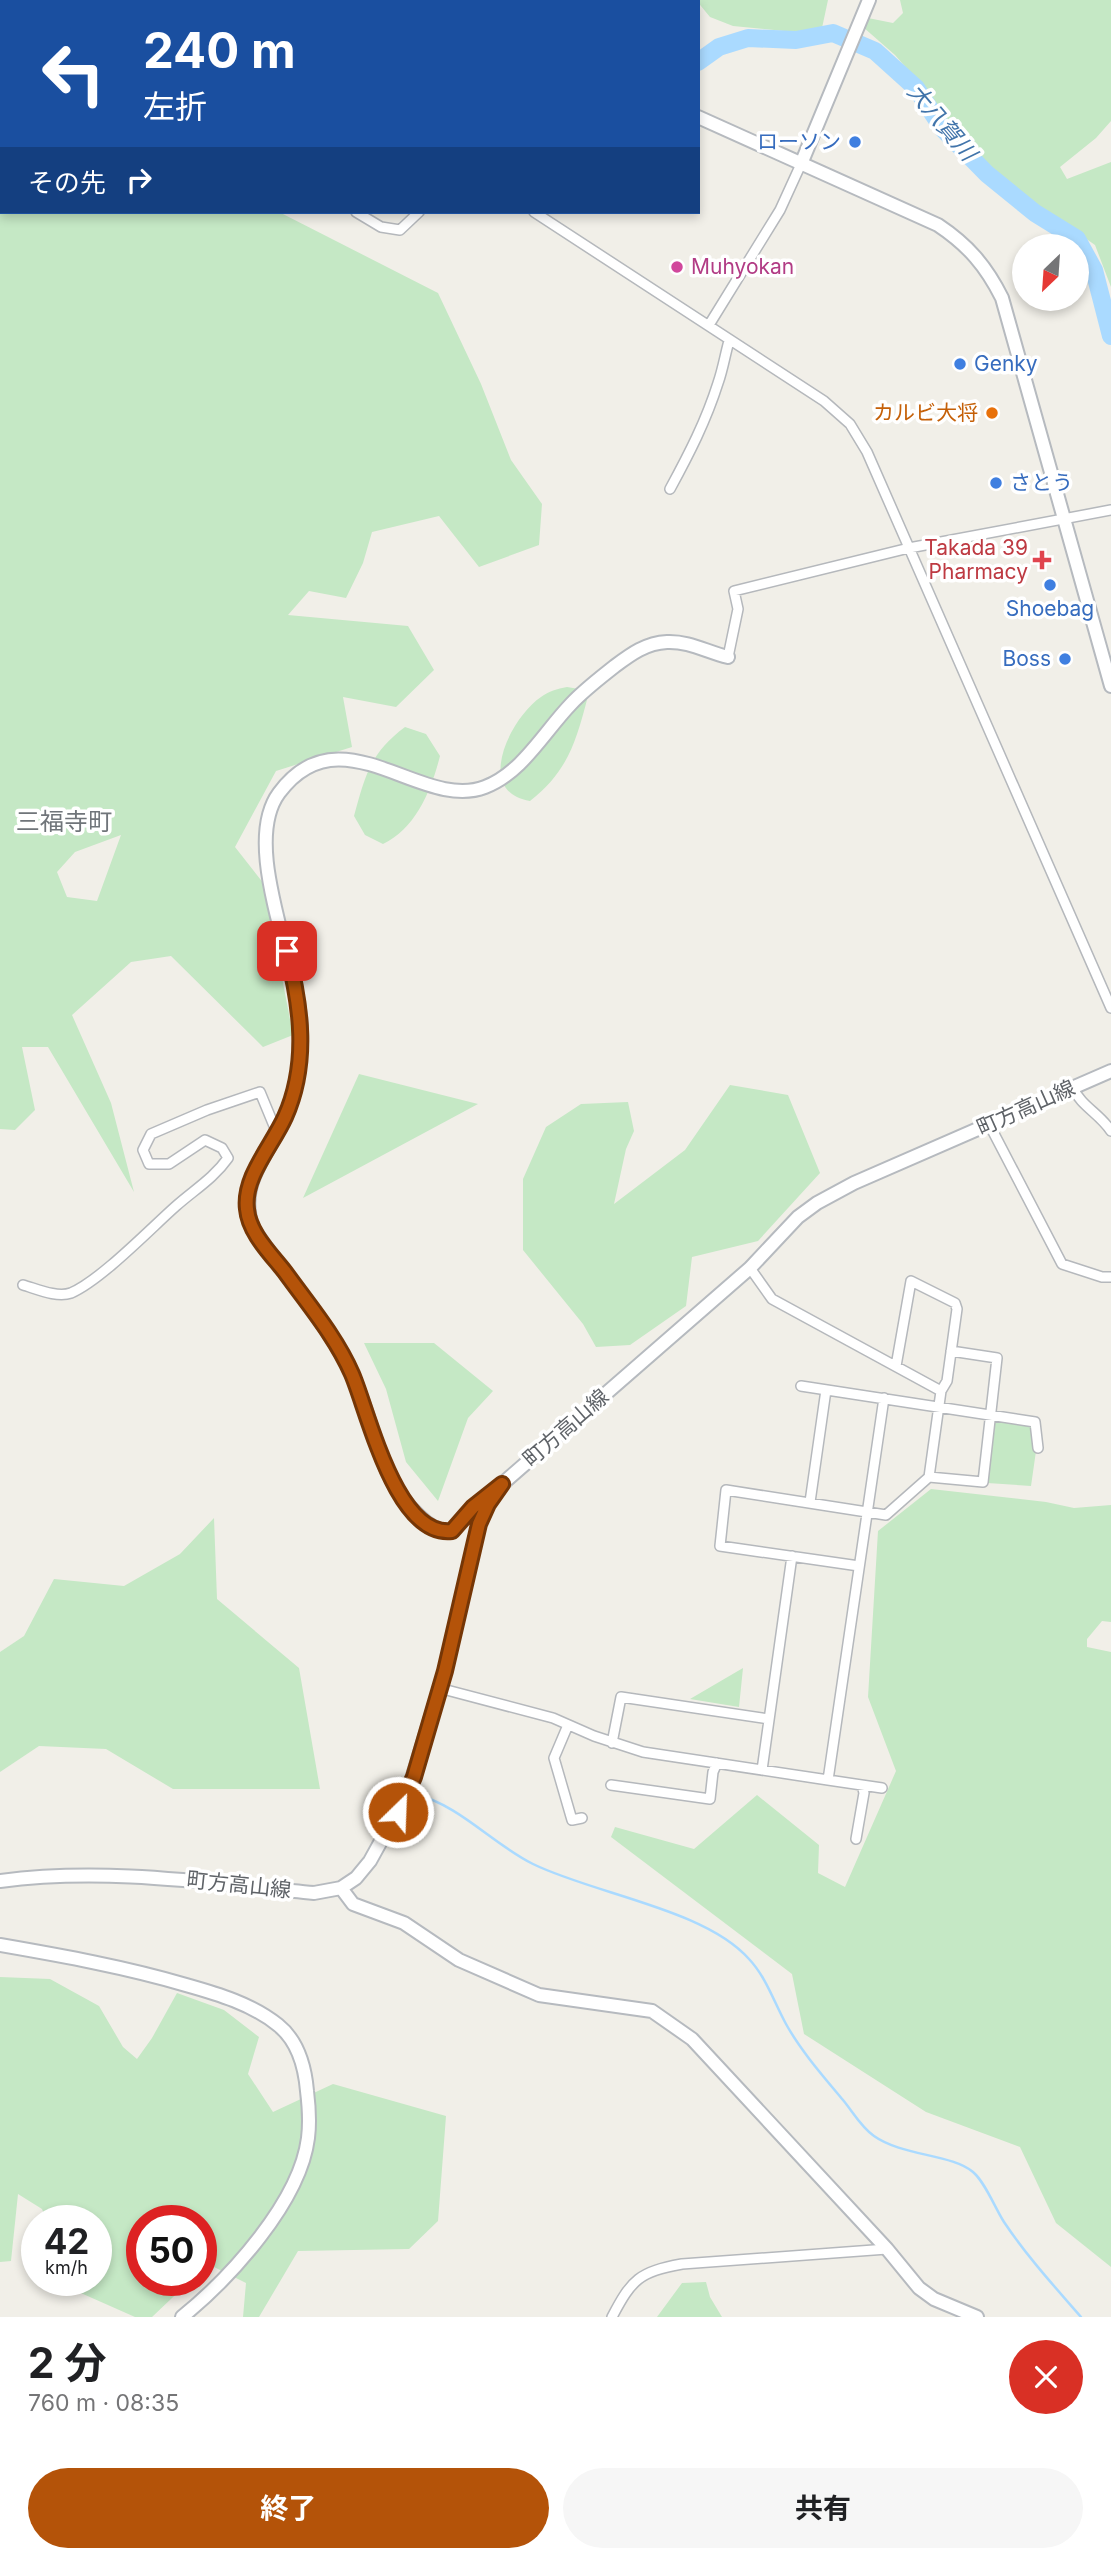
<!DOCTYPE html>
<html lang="ja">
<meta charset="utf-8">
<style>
:root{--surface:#fff;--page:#f6f6f6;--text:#202124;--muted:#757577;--accent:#b45309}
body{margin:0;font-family:Inter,"Noto Sans JP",sans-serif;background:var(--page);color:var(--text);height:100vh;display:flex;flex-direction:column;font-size:26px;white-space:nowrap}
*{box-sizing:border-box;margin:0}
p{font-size:23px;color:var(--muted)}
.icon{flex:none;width:38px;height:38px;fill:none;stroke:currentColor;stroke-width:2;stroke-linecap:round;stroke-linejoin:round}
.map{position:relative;height:2317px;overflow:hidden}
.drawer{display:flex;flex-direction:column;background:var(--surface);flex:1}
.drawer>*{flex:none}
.banner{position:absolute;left:0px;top:0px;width:700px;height:214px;box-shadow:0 4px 10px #0003;background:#1a4fa0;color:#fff;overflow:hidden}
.needle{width:46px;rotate:205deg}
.controls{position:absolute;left:1012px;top:234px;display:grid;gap:14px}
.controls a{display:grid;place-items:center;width:77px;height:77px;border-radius:50%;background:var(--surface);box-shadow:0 4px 10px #0003;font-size:35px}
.speed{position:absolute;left:21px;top:2205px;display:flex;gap:14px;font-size:35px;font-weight:700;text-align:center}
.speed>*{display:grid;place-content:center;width:91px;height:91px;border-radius:50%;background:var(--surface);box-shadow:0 4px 10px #0003;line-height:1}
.speed small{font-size:18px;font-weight:400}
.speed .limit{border:10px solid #d22;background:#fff;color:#111}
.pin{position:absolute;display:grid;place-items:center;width:60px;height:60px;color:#fff;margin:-30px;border-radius:14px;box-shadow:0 4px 10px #0006}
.me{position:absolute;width:77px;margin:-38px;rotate:24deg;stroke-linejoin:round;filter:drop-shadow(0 0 5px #0008)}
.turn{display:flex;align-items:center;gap:24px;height:147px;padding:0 28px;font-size:32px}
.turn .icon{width:91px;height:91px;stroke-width:2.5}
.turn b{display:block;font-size:49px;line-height:60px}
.then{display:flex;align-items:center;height:66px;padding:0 28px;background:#0003;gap:14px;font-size:26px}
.round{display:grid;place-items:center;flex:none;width:74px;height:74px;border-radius:37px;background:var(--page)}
.head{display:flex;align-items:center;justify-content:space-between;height:119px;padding:0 28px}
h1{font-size:42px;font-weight:700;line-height:52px}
.primary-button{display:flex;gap:14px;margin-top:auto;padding:14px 28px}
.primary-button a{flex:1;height:80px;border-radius:42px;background:var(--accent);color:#fff;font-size:28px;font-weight:700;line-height:80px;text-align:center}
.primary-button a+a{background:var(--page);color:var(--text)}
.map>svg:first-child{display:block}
</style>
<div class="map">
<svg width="1111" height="2317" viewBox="0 0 1111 2317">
<rect width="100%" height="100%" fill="#f1efe8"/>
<path fill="#c5e8c5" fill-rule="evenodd" d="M696,0h132l-6,28 -28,4 -61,-6 -23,-9z
M900,0h211v121l-15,17 -36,29 7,12 44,-17v125l-16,-42 -80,-56 -69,-65 -25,-39 -26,-30 -32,-28 5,-9 25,5 10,-10z
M0,185l2,27h277l159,81 43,91 30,76 31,44 -3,41 -60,22 -40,-51 -67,16 -9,31 -17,35 -37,-7 -21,24 120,11 26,44 -38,37 -53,-10 9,50 -76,24 -41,76 29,37 29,151 -30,12 -92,-91 -40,6 -59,53 39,88 23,89 -86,-145h-26l13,63 -20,20 -15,-1zM121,835l-24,66 -30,-4 -10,-25 18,-20z
M567,687l12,2 9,7c-12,46 -20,75 -58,105 -57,-9 -19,-84 11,-104 8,-6 16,-8 26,-10z
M405,727l21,7 14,22c-9,35 -24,72 -57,88l-18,-9 -11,-19c11,-40 16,-63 51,-89z
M359,1074l119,30 -175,94z
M730,1085l58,10 32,78 -62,68 -66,16 -6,49 -56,39 -34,2 -13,-23 -60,-74v-71l23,-52 35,-23 47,-2 6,29 -8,18 -12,55 71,-54z
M364,1343h70l59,48 -25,27 -30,83 -32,-39 -20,-73z
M997,1419l35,6 4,26 -5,35 -44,-3 6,-58z
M931,1489l115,13 28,6 37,-3v117l-9,-1 -15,18v8l24,5v615l-55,-44 -36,-76 -94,-35 -122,-78 -12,-60 -181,-137 4,-10 79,22 63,-54 62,50 -1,28 27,14 51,-116 -28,-74 10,-166z
M214,1518l3,81 82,69 21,121h-147l-67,-40 -67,-3 -39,26v-120l24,-16 30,-57 70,7 56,-32z
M743,1668l-4,39 -49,-8z
M0,1977l50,2 49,27 24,41 14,12 15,-21 25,-45 47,17 35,27 -11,37 25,38 60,-28 113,32 -8,105 -29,28 -111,2 -39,66h-16l3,-34 -38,-19 -7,7v-50h-59v59h49l-39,37h-17l-61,-27 -4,-10h26v-59h-49l-5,-12 -24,-15 -7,67 -11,1z
M706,2282l4,15 12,20h-65l25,-34z"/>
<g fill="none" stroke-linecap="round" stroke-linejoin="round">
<path stroke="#aadaff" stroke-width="2.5" d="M415,1794c46,12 76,49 118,70 61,30 172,45 216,95 17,18 25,43 37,65 15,27 37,52 57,76 10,12 18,27 31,36 28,20 78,18 99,36 12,10 22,36 31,50 22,33 50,64 77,95"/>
<path stroke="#aadaff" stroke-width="18" d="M0,26l2,1
M698,62l21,-15 29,-9 48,2 37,-7 42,18 41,37 27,41 44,45 48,39 42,26 17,31 17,66"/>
<g stroke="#b5b8bc" stroke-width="12">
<path id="street" d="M28,0h2
M187,2v-2
M600,2l1,-2
M0,156h2
M356,212l25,15 19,3 19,-18
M534,212l290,189 26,23 17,28 244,556
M709,325l71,-115 21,-46
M670,489c19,-35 36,-68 48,-106 5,-14 7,-28 11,-42
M728,657l10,-48 -4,-18 175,-43 202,-38
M1073,1088c8,18 27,26 38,43
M989,1124l73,140 40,13h9
M750,1268l22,31 169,92
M23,1285c14,4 34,13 48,8 30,-13 79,-64 105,-87 18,-16 38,-28 52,-48l-6,-10 -17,-8 -36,24h-20l-6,-14 8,-16 56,-24 53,-18 17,41
M801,1386l234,36 3,26
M929,1477l54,5 14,-124 -46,-7
M810,1502l16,-112
M859,1566l-139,-20 6,-56 160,25 43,-38 12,-86 6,-10 10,-72 -2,-6 -44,-22 -15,85
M439,1688l114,30 41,18 49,16 185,28 56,-382
M568,1725l-14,33 18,62 10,-2
M612,1743l9,-46 148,22
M762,1770l30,-214
M828,1780l54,8
M611,1785l99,14 3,-27 4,-9
M856,1839l8,-46 -2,-8
M612,2317c20,-38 27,-45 70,-53l205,-15"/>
</g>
<g stroke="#b6babf" stroke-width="16">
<path id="secondary" d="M389,0l4,2
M698,117l240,108c30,20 48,41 64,73l109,388
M801,164l68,-164
M493,1491l-20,16 -8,11 -13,13c-13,2 -24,-6 -33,-15 -44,-40 -45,-102 -72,-152 -26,-49 -64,-90 -94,-136 -17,-44 16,-73 32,-111 12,-28 16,-58 16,-88 -2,-65 -61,-183 -22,-236 62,-84 142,19 206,-6 37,-14 59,-55 86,-83 13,-14 29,-26 44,-38 16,-12 31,-23 52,-24 22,-1 40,10 61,15
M0,1881c105,-14 209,2 314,12l27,-5 15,-10 14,-17 38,-69 37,-121 34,-147 9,-20 14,-20 248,-216 48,-51 19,-14 37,-20 257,-112
M341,1888l12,16 51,19 55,37 80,35 113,16 40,28 195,210 32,39 15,11 43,18
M0,1945c63,11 125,22 186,40 32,9 66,19 92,40 20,16 27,42 29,66 2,16 3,31 1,47 -8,64 -78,140 -126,179"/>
</g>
<use href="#street" stroke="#fff" stroke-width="9"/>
<use href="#secondary" stroke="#fff" stroke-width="12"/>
</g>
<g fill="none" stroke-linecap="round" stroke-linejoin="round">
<g stroke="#753606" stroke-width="18">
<path id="route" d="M287,951c14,55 22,112 -2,166 -13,29 -42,60 -38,92 2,24 24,45 38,63 23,32 51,65 67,102 16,37 44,164 100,157l21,-24 29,-23 -14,20 -9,20 -34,147 -31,106 -16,35"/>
</g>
<use href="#route" stroke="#b45309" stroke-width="12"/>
</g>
<g fill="#3f7fe0" stroke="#fff" stroke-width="2.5">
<circle cx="855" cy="142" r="7"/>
<circle cx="960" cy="364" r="7"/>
<circle cx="996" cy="483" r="7"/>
<circle cx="1050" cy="585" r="7"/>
<circle cx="1065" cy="659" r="7"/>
</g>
<circle fill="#d1479c" stroke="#fff" stroke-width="2.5" cx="677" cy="267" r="7"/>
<circle fill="#e8710a" stroke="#fff" stroke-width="2.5" cx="992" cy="413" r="7"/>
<path fill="#e0444e" stroke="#fff" stroke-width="2.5" d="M1038.5 549.5h7v7h7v7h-7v7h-7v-7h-7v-7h7z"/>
<g text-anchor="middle" stroke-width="7" stroke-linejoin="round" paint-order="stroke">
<g font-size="21" fill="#366cbe" stroke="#fff" text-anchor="end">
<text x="841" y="149">ローソン</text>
<text x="974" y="371" text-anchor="start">Genky</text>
<text x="1010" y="490" text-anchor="start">さとう</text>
<text x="1050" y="616" text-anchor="middle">Shoebag</text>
<text x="1051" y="666">Boss</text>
</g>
<g font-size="21" fill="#b23c85" stroke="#fff" text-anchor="start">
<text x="691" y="274">Muhyokan</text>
</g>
<g font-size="21" fill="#c56008" stroke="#fff" text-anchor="end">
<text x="978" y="420">カルビ大将</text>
</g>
<g font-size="21" fill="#be3a42" stroke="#fff" text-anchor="end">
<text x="1028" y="555">Takada 39<tspan x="1028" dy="24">Pharmacy</tspan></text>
</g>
<g font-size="21" fill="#5f6368" stroke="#fff">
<text transform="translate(1026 1108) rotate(-24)" y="7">町方高山線</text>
<text transform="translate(566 1428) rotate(-41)" y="7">町方高山線</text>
<text transform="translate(239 1885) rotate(6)" y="7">町方高山線</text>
</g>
<g font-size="23" font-style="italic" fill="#4174aa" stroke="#fff">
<text transform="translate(942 122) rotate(50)" y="8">大八賀川</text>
</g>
<g font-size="24" fill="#70757a" stroke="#fff">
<text x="64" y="830">三福寺町</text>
</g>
</g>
</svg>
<div class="controls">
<a><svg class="needle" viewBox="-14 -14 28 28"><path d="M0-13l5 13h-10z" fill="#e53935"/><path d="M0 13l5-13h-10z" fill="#757577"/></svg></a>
</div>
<div class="speed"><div>42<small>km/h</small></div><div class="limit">50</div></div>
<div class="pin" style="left:287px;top:951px;background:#d93025"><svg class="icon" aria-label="arrive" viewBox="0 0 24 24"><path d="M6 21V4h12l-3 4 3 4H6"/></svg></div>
<svg class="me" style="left:398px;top:1812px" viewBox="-20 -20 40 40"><circle r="17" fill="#b45309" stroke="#fff" stroke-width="3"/><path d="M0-11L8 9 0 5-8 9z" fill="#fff"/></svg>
<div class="banner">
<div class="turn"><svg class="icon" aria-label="left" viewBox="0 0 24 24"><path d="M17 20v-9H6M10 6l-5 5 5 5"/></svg><div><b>240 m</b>左折</div></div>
<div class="then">その先<svg class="icon" aria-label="right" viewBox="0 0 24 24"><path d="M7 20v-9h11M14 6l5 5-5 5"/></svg></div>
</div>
</div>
<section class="drawer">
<div class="head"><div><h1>2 分</h1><p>760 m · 08:35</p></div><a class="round" style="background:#d93025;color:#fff"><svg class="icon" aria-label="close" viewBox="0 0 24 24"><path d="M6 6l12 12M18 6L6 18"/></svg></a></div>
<div class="primary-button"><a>終了</a><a>共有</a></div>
</section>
